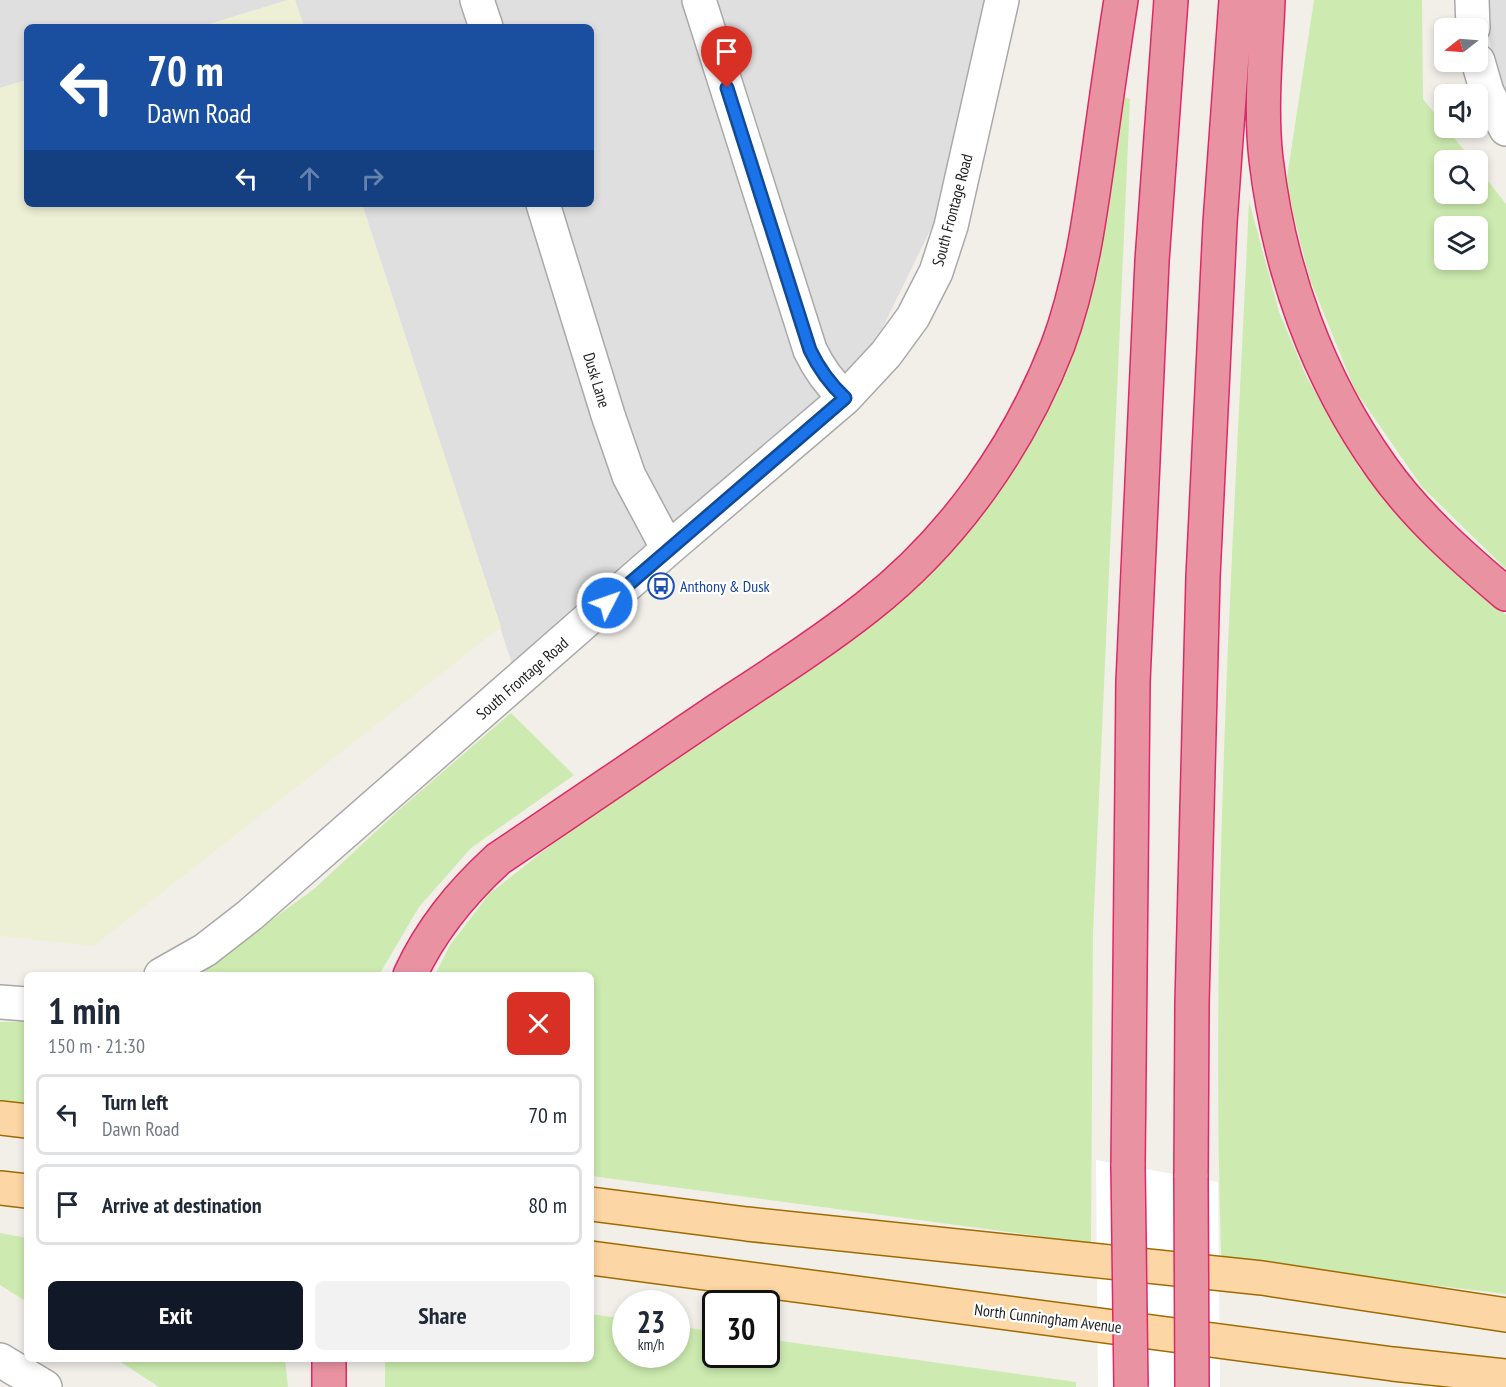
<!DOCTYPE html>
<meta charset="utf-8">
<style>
:root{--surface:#fff;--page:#f2f2f3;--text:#1f2937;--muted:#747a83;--line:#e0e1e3;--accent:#111827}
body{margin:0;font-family:"PT Sans Narrow",sans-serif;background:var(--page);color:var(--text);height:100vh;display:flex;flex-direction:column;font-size:22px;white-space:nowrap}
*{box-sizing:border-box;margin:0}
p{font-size:20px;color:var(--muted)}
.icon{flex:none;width:33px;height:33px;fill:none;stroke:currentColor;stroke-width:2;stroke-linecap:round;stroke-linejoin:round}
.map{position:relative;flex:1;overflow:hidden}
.sheet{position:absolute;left:24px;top:972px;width:570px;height:390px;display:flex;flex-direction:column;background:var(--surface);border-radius:9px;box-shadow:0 3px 9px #0003}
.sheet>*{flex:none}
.banner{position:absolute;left:24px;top:24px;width:570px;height:183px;border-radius:9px;box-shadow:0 3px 9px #0003;background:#1a4fa0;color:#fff;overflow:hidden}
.needle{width:39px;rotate:253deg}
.fabs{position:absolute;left:1434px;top:18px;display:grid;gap:12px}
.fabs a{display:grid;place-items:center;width:54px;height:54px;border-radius:9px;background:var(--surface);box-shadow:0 3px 9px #0003;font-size:30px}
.speed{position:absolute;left:612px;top:1290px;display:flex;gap:12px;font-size:30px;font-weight:700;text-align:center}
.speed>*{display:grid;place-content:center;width:78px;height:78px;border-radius:50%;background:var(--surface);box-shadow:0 3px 9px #0003;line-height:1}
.speed small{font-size:15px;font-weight:400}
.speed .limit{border:3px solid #111;border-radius:9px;background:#fff;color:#111}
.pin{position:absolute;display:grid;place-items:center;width:51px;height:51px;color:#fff;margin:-62px -26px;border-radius:50% 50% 50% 0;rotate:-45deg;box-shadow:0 0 6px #0007}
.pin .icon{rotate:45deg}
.me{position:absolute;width:66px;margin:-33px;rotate:49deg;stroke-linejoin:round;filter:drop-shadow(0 0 4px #0008)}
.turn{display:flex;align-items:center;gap:21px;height:126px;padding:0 24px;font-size:27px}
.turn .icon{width:78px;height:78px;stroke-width:2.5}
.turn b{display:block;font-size:42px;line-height:51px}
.lanes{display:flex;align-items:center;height:57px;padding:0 24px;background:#0003;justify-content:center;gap:30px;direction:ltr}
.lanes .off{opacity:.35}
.round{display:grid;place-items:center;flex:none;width:63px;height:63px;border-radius:9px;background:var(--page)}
.overview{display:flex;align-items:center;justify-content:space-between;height:102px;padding:0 24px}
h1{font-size:36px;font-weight:600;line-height:45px}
.cta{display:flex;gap:12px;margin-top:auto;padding:12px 24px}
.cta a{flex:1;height:69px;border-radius:9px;background:var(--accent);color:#fff;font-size:24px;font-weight:600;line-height:69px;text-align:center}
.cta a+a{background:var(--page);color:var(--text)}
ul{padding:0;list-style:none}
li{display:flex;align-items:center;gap:18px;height:81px;margin:0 12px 9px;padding:0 12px;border:3px solid var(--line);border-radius:9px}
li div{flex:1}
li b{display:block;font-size:22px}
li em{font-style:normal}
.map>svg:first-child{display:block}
</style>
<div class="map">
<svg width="1506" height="1387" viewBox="0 0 1506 1387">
<rect width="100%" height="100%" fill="#f2efe9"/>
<path fill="#e0dfdf" d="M0,0h288l-88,27h-173v53l-27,8z
M295,0h691l-48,214 -70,144 -355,309 -151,-463h229v-177h-287z
M1487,0h19v95l-10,-23 -8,-40z"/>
<path fill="#eef0d5" d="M288,0h7l9,27h-104z
M27,80v124h335l139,423 -407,319 -94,-10v-848z"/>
<path fill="#cdebb0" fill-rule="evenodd" d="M1314,0h108l1,99 49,61h-28v34h34v-26l28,36v365l-84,-82 -67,-97 -46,-113 -23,-93zM1478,226v34h-34v-34z
M1124,97l6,2 -37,835 -2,309 -500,-67v-201h-156l15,-30 39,-51 71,-56 270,-181 80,-66 184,-327z
M1249,201l30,111 28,66 53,91 146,146v679l-282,-34 -3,-7c-11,-351 12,-702 28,-1052z
M511,713l63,62 -103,73 -52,59 -40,68h-183l118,-86 86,-80z
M27,1021v84l-27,-3v-80z
M0,1233l27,5v64l-27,-17z
M591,1314l34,5 1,35h50l1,-28 38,6 1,22h50l1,-15 309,43v5h-691v-28h206z
M116,1359h169l3,28h-129z"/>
<path fill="#fff" d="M1096,1160l122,22 2,205h-122z"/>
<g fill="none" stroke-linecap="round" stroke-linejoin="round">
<g stroke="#a9a9a9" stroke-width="36">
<path id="minor" d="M477,0l9,27
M699,0l111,350c9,19 19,33 35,48
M1472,0l1,28
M1478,61l9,31 19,37
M543,204l65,211 21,61 39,73
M161,975l44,-25 45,-35 418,-366 177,-151 41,-44 27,-37 23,-45 15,-46 51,-226
M0,1002l27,2
M0,1360l45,27"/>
</g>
<g stroke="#a06b00" stroke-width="36">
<path id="major" d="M0,1118l27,3
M0,1188l27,3
M591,1204l156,20 515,54 244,37
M591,1258l802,106 113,12"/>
</g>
<g stroke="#dc2a67" stroke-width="36">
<path id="highway" d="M1268,0c-2,53 -8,107 -2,159 13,111 51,218 116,309 34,48 79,88 124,126
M410,975c21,-46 51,-82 88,-116 73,-50 147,-99 220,-149 50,-33 102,-66 149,-103 86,-67 152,-161 191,-262 23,-62 32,-129 41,-194 7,-50 14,-101 22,-151
M1128,1166l5,-484 19,-421 19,-261
M1191,1177l1,-174 11,-426 17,-354 16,-223
M329,1359v28"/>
</g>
<use href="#minor" stroke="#fff" stroke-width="33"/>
<use href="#major" stroke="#fcd6a4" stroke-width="33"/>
<use href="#highway" stroke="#e892a2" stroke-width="33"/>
<g stroke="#dc2a67" stroke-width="36" stroke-linecap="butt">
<path id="highway-bridge" d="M1128,1166l3,221
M1191,1177l1,210"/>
</g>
<use href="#highway-bridge" stroke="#e892a2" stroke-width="33"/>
</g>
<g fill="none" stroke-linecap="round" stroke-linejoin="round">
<g stroke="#114b97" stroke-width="15">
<path id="route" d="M607,603l238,-205c-16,-15 -26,-29 -35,-48l-83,-262"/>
</g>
<use href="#route" stroke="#1a73e8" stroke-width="10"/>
</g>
<defs>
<g id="bus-ring" transform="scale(1.35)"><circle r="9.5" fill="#fff" stroke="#1a4fb4" stroke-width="1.5"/><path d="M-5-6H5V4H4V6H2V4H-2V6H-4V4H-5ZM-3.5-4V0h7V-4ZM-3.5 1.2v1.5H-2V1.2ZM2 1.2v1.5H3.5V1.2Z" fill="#1a4fb4"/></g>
</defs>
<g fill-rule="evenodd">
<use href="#bus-ring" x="661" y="586"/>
</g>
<g text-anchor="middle" stroke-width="4.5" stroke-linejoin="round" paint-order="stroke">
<g font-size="16" fill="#222" stroke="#fff">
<text transform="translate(952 210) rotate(-75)" y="6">South Frontage Road</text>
<text transform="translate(597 380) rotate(73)" y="6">Dusk Lane</text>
<text transform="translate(522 678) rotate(-41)" y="6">South Frontage Road</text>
<text transform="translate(1048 1318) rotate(7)" y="6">North Cunningham Avenue</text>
</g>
<g font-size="16" fill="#164399" stroke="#fff" text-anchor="start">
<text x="680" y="592">Anthony &amp; Dusk</text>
</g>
</g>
</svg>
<div class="fabs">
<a><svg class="needle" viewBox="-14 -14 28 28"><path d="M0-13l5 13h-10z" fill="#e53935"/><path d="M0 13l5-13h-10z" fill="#747a83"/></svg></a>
<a><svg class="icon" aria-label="sound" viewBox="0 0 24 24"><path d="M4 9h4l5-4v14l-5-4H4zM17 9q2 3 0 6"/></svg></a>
<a><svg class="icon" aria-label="search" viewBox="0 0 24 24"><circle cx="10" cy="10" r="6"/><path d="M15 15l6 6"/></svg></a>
<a><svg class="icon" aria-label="layers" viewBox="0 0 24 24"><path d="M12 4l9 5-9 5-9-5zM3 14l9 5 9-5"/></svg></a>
</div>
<div class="speed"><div>23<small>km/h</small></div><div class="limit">30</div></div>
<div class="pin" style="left:727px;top:88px;background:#d93025"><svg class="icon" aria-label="arrive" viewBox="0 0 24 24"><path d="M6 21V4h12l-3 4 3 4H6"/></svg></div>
<svg class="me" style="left:607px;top:603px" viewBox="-20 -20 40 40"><circle r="17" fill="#1a73e8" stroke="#fff" stroke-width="3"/><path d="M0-11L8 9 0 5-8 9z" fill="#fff"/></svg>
<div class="banner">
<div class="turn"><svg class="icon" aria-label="left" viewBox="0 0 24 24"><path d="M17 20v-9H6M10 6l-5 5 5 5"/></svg><div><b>70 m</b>Dawn Road</div></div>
<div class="lanes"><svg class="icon" aria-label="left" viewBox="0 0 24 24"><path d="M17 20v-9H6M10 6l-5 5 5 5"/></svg><svg class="icon off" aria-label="ahead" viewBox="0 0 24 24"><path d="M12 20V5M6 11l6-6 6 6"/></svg><svg class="icon off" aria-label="right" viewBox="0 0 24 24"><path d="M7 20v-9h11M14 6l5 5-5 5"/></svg></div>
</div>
<section class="sheet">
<div class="overview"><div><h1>1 min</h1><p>150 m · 21:30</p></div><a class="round" style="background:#d93025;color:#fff"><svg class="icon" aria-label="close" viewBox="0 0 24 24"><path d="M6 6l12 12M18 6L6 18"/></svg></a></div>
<ul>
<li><svg class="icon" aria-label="left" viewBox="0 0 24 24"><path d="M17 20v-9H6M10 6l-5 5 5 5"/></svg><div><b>Turn left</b><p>Dawn Road</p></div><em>70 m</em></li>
<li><svg class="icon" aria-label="arrive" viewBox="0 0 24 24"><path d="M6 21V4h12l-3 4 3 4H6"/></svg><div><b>Arrive at destination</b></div><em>80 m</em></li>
</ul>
<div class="cta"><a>Exit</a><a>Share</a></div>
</section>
</div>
